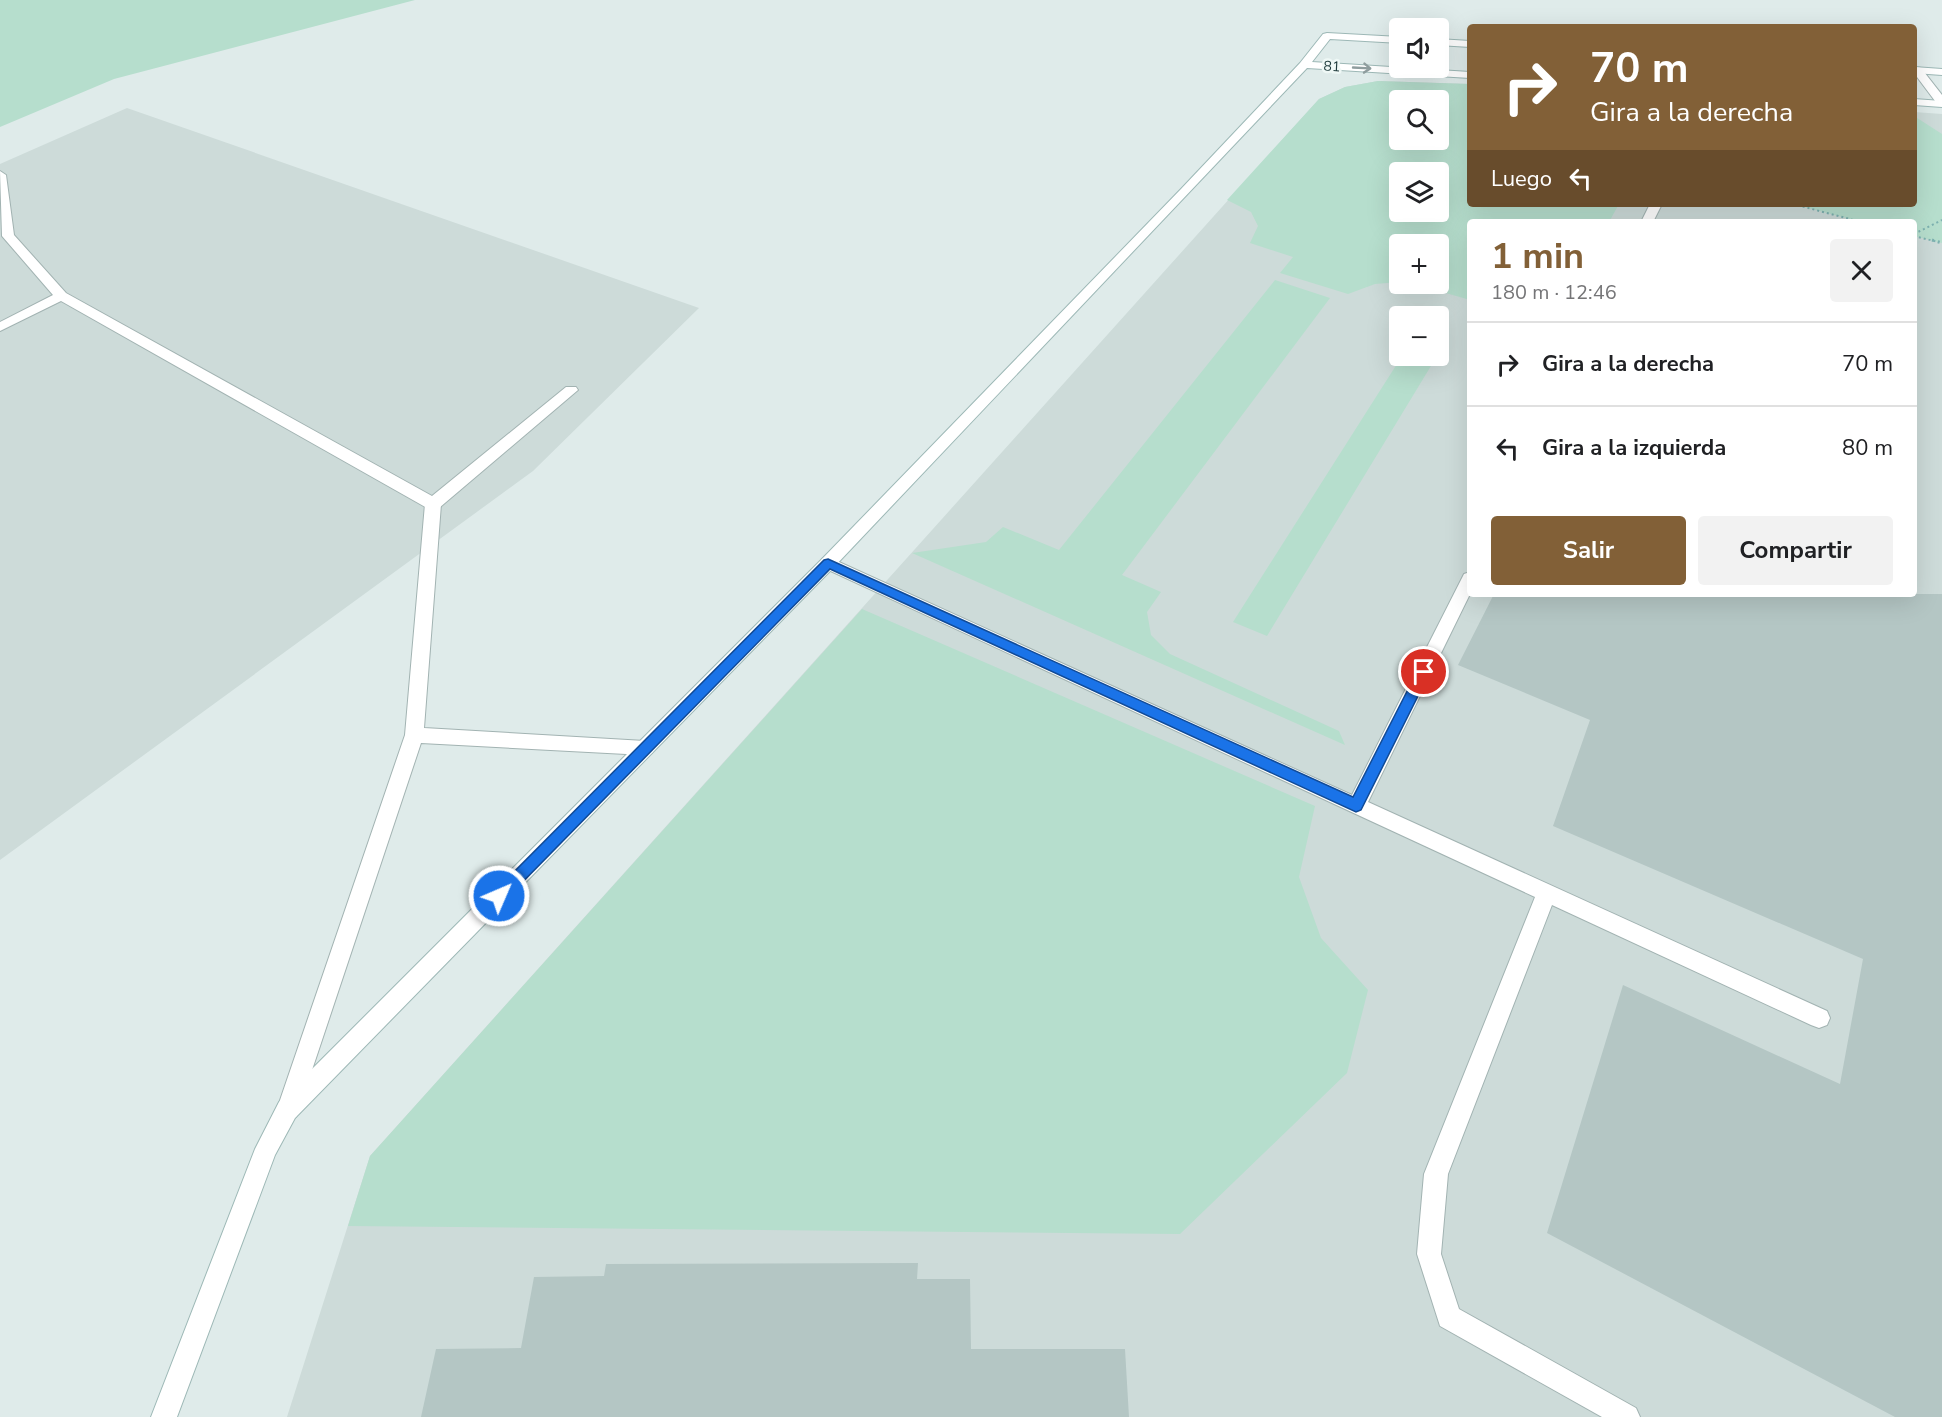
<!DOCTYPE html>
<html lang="es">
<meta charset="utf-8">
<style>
:root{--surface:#fff;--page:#f2f2f2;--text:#202124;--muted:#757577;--line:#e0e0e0;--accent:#826037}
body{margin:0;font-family:"Nunito Sans",sans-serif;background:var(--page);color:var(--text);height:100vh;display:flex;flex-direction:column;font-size:22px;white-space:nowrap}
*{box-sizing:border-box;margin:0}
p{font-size:20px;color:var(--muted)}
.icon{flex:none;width:33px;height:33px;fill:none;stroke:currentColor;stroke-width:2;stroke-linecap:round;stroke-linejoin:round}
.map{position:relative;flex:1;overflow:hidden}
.side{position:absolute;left:1467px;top:219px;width:450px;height:378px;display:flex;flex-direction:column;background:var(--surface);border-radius:6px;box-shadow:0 6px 24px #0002}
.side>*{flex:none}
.guide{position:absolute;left:1467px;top:24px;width:450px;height:183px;border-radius:6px;box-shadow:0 6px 24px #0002;background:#826037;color:#fff;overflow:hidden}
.controls{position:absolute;left:1389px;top:18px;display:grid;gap:12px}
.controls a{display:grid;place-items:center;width:60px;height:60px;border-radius:6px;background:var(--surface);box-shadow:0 6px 24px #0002;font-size:30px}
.pin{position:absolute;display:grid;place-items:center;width:51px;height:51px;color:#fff;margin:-26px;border:3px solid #fff;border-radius:50%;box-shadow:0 2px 6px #0007}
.me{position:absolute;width:66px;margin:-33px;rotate:45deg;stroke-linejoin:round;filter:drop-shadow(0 0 4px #0008)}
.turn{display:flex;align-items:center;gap:21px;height:126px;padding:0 24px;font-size:27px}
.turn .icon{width:78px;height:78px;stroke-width:2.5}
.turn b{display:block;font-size:42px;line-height:51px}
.then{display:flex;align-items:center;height:57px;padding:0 24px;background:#0003;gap:12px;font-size:22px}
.round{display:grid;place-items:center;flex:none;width:63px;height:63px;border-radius:6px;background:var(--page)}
.head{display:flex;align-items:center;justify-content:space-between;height:102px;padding:0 24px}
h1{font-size:36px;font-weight:700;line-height:45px;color:var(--accent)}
.action{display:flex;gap:12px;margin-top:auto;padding:12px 24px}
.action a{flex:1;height:69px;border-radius:6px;background:var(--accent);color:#fff;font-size:24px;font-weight:700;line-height:69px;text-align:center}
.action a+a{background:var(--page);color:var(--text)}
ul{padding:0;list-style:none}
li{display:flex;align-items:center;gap:18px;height:84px;padding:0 24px;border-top:2px solid var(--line)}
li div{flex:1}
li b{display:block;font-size:22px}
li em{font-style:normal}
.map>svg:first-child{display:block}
</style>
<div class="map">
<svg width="1942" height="1417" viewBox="0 0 1942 1417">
<rect width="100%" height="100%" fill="#dfebea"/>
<path fill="#cddbd9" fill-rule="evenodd" d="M1378,81l92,3v120h444v-92l28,2v1303h-1655l83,-261 949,-1057 26,-12zM1400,100h38v40h-38zM1400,172h38v40h-38zM1470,222h444v372h-444zM1400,244h38v40h-38zM1400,316h38v40h-38z
M127,108l572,200 -166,163 -533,389v-696z"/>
<path fill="#b6decd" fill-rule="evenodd" d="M0,0h415l-301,79 -114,48z
M1378,81l92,3v120h149l-10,18h-139v78l-55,-16h23v-40h-38l-1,38 -24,2 -27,10 -68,-21 13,-16 -43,-14 8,-17 -7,-14 -24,-12 92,-101 26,-12zM1438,100v40h-38v-40zM1438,172v40h-38v-40z
M1914,116l28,18v109l-28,-7v-14h-53l-68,-18h121z
M1275,280l55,18 -208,277 39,17 -14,20 4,23 19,19 169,77 6,14 -433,-192 74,-11 17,-15 56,23z
M1402,356h35l-170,280 -34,-14z
M862,609l453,197 -16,71 22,61 47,52 -21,83 -167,161 -832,-8 22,-70z"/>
<path fill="#b4c6c4" d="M1494,594h448v823h-47l-348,-184 76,-248 217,99 23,-125 -310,-133 37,-106 -132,-55z
M918,1263l-1,16h53l1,70h154l4,68h-708l15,-68 85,-1 13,-71 70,-1 2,-12z"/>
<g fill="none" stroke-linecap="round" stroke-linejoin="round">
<g stroke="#a2b3b2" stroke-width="2">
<path id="lane" d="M1914,67l7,1 21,27v11l-4,-1 -24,-32z
M0,171l6,4 8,60 52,58 366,203 134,-109h10l2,3 -139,118h-12l-366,-207 -61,30v-9l53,-27 -51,-59z
M1650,204h12l-9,18h-12z
M828,557l524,238 110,-217 2,-4 6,-2v22l-102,208 459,209 3,7 -3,7 -8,3 -8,-3 -259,-120 -104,269 -7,80 18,55 177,99 4,9h-38l-162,-91 -23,-72 7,-80 111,-277 -713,-330 -2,-4 2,-4z"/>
</g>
<g stroke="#a2b3b2" stroke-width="2">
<path id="street" d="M433,499l6,1 2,4 -17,224 221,13 7,2 2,5 -2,5 -7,2 -224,-12 -122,366 -3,8 -8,3 -8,-3 -3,-8 128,-374 20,-231 2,-4z"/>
</g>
<g stroke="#9db8b6" stroke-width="2">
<path id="secondary" d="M1327,33l73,4v6l-70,-4 -18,23 158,10v6l-163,-10 -473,499 -539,551 -20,37 -98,262h-26l104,-268 24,-47 543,-543 359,-370 119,-126 23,-29z
M1438,39l32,2v6l-32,-2z
M1914,67l28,2v6l-28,-2z
M1914,99l28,2v6l-28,-2z"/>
</g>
<path stroke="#7db1b0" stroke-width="2" stroke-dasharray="2 3" stroke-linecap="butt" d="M1793,204l68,18
M1914,234l28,-14
M1914,236l24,6"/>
<path stroke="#7db1b0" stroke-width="3" stroke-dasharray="2 4" stroke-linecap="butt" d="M1932,240l10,3"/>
<use href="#lane" fill="#fff" fill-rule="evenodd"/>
<use href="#street" fill="#fff" fill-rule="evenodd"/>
<use href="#secondary" fill="#fff" fill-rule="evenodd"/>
</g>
<defs><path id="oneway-shaft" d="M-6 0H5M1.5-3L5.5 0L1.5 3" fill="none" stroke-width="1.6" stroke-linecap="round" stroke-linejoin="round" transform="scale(1.5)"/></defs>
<use stroke="#8f9d9e" href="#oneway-shaft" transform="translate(1362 68) rotate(3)"/>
<path fill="#1a73e8" stroke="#114b97" stroke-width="1.5" d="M828,559l525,238 66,-129h9l2,4 -69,138 -5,2 -526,-243 -326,332 -5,2 -5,-2 -3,-5 3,-4 330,-332z"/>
<g text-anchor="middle" stroke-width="5" stroke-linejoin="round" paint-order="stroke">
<g font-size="14" fill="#1f3b3c" stroke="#eff8f6">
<text transform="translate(1332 66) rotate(3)" y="5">81</text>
</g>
</g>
</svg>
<div class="controls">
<a><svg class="icon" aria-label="sound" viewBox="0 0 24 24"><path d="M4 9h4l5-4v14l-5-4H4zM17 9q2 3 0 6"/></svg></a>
<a><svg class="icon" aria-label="search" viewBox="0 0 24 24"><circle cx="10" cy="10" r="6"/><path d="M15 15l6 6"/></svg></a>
<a><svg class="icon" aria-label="layers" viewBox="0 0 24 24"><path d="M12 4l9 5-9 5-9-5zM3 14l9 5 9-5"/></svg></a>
<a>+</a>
<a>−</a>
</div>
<div class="pin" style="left:1424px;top:672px;background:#d93025"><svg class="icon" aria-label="arrive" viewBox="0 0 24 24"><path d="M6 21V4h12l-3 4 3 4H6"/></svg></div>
<svg class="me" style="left:499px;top:896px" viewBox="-20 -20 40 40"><circle r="17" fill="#1a73e8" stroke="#fff" stroke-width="3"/><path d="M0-11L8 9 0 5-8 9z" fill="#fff"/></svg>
<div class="guide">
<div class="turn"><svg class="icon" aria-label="right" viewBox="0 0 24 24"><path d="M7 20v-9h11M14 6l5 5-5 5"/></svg><div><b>70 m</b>Gira a la derecha</div></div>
<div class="then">Luego<svg class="icon" aria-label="left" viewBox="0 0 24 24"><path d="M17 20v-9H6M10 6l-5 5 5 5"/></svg></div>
</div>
<section class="side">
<div class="head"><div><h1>1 min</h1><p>180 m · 12:46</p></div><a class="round"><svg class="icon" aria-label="close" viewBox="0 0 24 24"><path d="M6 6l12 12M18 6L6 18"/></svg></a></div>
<ul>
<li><svg class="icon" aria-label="right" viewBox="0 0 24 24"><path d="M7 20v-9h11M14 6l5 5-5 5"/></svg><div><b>Gira a la derecha</b></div><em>70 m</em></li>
<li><svg class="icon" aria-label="left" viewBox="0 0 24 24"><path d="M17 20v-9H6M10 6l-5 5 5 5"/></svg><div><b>Gira a la izquierda</b></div><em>80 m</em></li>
</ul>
<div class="action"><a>Salir</a><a>Compartir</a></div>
</section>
</div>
